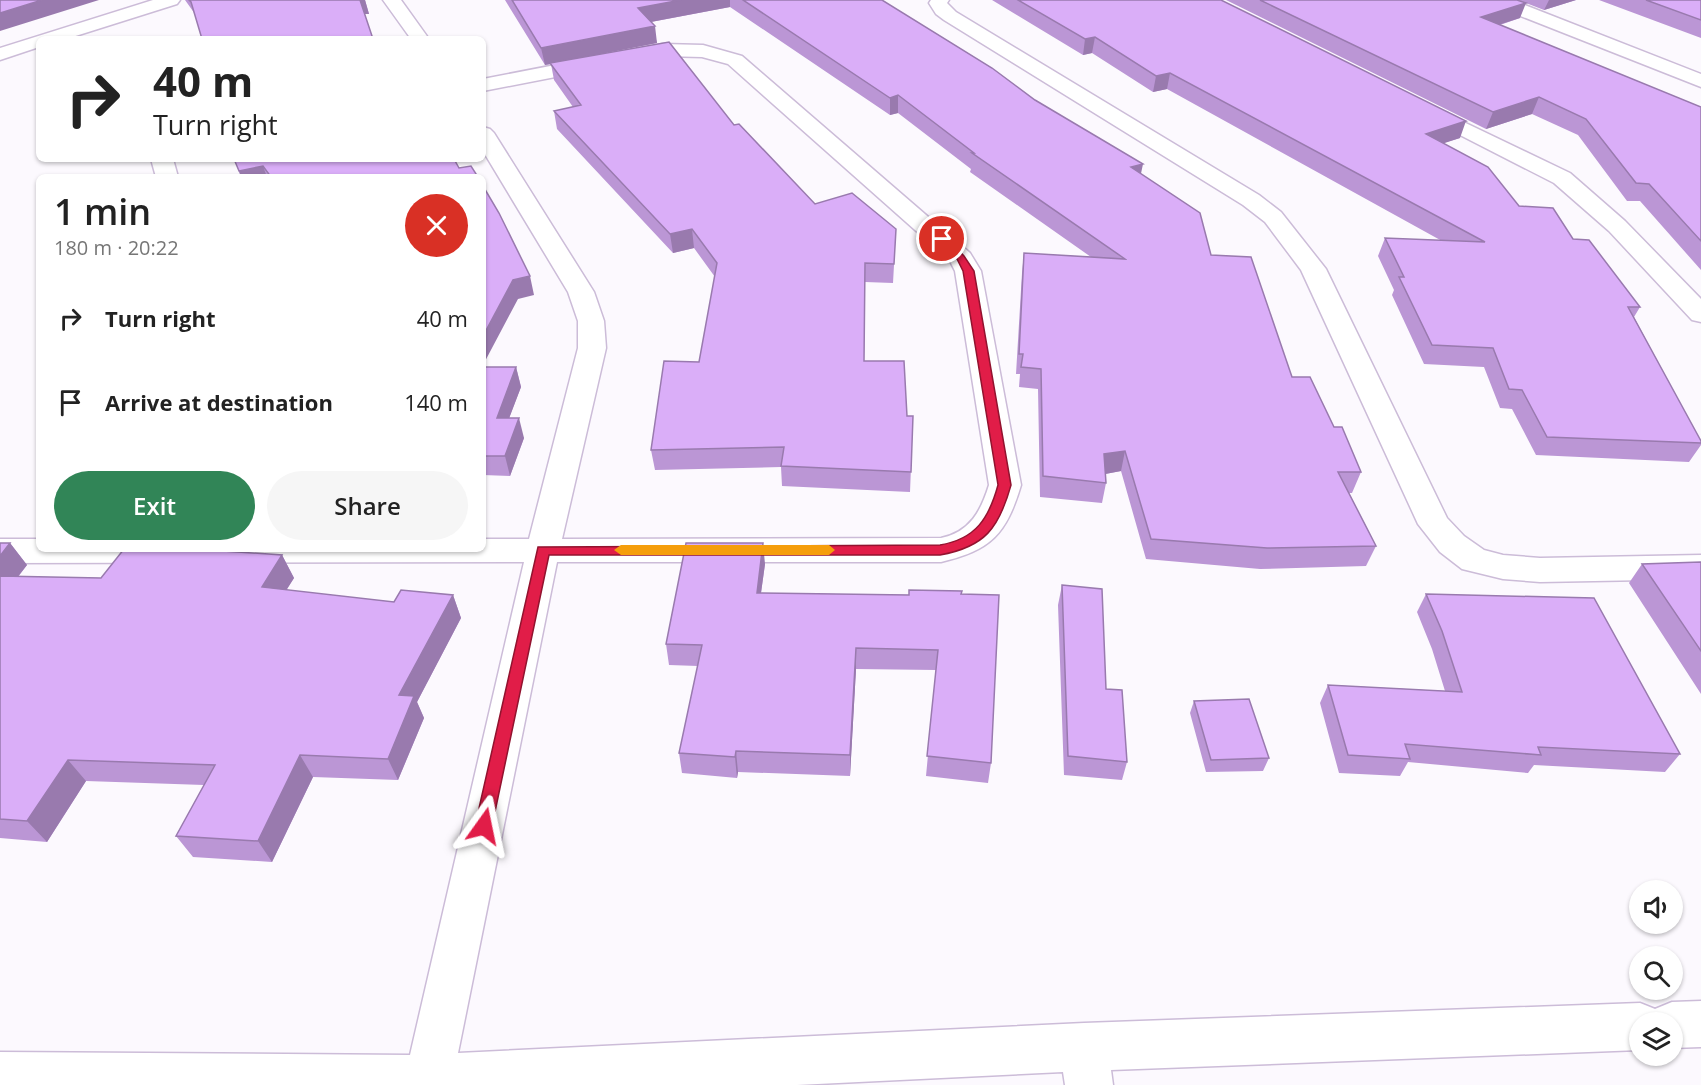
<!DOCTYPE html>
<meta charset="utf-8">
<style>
:root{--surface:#fff;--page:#f6f6f6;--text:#222;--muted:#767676;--accent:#318557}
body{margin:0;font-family:"Open Sans",sans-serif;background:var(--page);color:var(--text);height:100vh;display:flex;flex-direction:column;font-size:22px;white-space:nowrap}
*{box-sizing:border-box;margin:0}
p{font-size:20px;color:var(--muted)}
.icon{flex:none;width:33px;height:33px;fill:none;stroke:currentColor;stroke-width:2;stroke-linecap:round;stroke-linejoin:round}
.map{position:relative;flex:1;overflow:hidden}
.drawer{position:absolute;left:36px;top:174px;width:450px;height:378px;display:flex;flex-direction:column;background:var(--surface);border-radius:9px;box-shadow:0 2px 4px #0004}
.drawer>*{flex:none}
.top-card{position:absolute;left:36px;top:36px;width:450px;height:126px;border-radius:9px;box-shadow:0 2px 4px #0004;background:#fff;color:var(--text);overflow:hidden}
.tools{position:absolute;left:1629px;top:880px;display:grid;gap:12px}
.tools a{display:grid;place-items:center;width:54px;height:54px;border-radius:50%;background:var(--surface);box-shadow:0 2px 4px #0004;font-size:30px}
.pin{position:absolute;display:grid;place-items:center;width:51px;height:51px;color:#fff;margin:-26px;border:3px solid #fff;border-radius:50%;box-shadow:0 2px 6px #0007}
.me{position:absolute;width:66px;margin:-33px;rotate:12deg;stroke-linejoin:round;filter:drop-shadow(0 0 4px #0008)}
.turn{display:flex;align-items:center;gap:21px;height:126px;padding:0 18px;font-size:27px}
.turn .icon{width:78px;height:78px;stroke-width:2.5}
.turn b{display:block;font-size:42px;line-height:51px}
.round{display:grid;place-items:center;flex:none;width:63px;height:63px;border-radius:32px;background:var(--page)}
.headline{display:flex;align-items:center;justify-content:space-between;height:102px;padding:0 18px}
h1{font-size:36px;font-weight:600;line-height:45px}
.primary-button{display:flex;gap:12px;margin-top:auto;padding:12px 18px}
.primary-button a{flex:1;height:69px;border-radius:36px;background:var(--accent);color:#fff;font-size:24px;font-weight:600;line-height:69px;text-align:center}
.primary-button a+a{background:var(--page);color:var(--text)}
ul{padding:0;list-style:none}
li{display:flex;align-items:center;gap:18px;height:84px;padding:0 18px}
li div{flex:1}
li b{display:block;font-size:22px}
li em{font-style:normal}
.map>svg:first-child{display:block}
</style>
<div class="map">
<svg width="1701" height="1085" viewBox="0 0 1701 1085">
<rect width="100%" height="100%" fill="#fcf9fe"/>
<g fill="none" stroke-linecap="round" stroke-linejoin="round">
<g stroke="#ccbcd8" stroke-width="3">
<path id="minor" d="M153,0h27l-3,4 -111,35h-27v8l-39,13v-12z
M383,0h18l28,39h-18z
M931,0h18l-2,3 9,9 303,183 22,17 45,57 121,249 17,18 20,14 19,5 37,3 161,-3v24l-161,3 -37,-3 -41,-10 -22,-17 -22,-28 -117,-254 -36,-48 -22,-17 -299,-185 -8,-6 -7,-11z
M1487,0h25l189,74v13l-211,-83z
M663,44l40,1 39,11 228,197 11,18 40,214c-15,50 -30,65 -80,77h-384l-99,491 626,-30 556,-20 15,6 17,-7 29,-1v46l-29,1v-25h-32v27l-529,20 2,15h-48l-2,-13 -266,13h-797v-33l410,3 114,-493 -524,1v-24h39v10h444v-10h46l49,-191v-27l-10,-29 -85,-141v-24l7,2 4,4 100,159 10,29 2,27 -44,191 379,-1c29,-6 40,-27 48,-53l-34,-214 -5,-10 -222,-197 -26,-7 -39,-1 -180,35v-12z
M1424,103l146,70 55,48 76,78v23l-9,-2 -83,-89 -55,-48 -137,-70 -3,-4 3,-4z
M151,159h22l5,18h-22z"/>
</g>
<use href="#minor" fill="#fff" fill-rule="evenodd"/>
</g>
<path fill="#bb96d5" d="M185,0h180l4,14h-174z
M505,0h377l259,174 70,81 81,122 42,50 27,45 -9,21h-3l27,53 -10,20 -106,3 -114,-10 -25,-88 -16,3 1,9 -4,20 -62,-6 -2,-108 -19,-2 1,-13h-4l6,-101 2,-20 67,4 -121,-85 1,-3 -73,-56 -8,2 -160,-108 -79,15 6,21 -53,10 130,72 81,79 81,25 -3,54 -28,-1 -1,79 43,55h6l-3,76 -128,-6 -1,-19 -126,3 -4,-20 48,-88 16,-85 -21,-29 -21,5 -116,-124 -3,-18 19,-4 -19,-27 -3,-16 -6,1z
M992,0h229l239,138 -17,5 76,63 54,33 67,68 -6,10 67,126v2l-12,17 -153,-7 -24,-46 -12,-1 -16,-41 -60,-3 -32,-69 2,-5 -16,-34 7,-18 57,3 -275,-152 -14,3 -61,-39 -9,2z
M1226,0h291l3,18 -20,7 201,82v163l-61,-69h-13l-49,-66 -46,-21 -46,15z
M1518,0h58l-32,10z
M1599,0h102v38z
M234,159l225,9 19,9h-237z
M483,367h33l5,20 -12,31 15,20 -14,38 -27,-1z
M0,543h10l17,22 -9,12 83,1 181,-23 12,23 -8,12 108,12 59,-7 8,23 -44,84 7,16 -26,62 -85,-3 -41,85 -79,-5 -17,-21 28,-51 -118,-4 -39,61 -47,-4z
M1701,562v132l-72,-111 13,-19z
M765,564l-4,29 148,2 53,-1 29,169 -3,20 -62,-7 10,-106 -80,-1 -6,107 -112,-4 -1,6 -55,-5 -3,-20 19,-87 -29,-1 -3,-21z
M1062,585l44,104 21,73 -5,18 -58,-5 -6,-170z
M1426,594l254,160 -15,18 -131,-7 -6,8 -120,-11 -8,14 -61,-3 -19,-70 8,-18 117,6 -13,-42 -15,-37z
M1194,701l75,57 -6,13 -57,1 -16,-59z"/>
<path fill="#997aae" d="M42,0h57l-99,31v-18z
M360,0h5l4,14h-5z
M681,0h49v7l-90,17 -2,-16z
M1549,0h27l-32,10z
M1526,3l-6,15 -44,14 5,-15z
M655,26l2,17 -112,22 -4,-17z
M1095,37l-3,16 -9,2 2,-16z
M1170,73l-3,16 -14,3 3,-16z
M898,95v18l-8,2v-17z
M1539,97l-7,17 -46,15 7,-17z
M1466,121l-6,17 -40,13 6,-17z
M1143,164l-4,19 -8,-16z
M263,166l4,11h-26l-2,-6z
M692,229l2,19 -21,5 -3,-19z
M530,276l4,19 -16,4 -35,66v-29l30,-56z
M516,367l5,20 -19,50 -5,-19z
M519,418l5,20 -14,38 -5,-20z
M1125,451l-4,20 -21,4 4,-21z
M10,543l17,22 -26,33 -1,-1v-41z
M763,543l2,21 -7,50 -1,-21z
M282,555l12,23 -20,32 -12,-23z
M453,595l8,23 -44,84 7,16 -26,62 -10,-21 11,-64z
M856,648v21l-6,107v-21z
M736,751l2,21 -1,6 -2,-21z
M300,755l13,22 -41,85 -14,-21z
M68,760l18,21 -39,61 -20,-21z"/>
<path fill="#daaef8" stroke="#997aae" stroke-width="1.5" d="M0,0h42l-42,13z
M189,0h171l13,39h-171l-11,-37z
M512,0h169l-43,8 17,18 -114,22z
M743,0h139l110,68 43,32 108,64 -12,3 69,46 11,42 40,2 41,120h18l24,50h8l19,45h-23l38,74 -109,2 -116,-9 -26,-88 -21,3 2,29 -63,-7 -2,-107 -20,-2 2,-13h-4l5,-101 101,6 -153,-106h2l-76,-58 -8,3z
M1018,0h203l245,121 -40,13 62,33 31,39 34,2 20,31 16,1 51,67h-12l73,134v2l-154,-6 -25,-47 -13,-1 -16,-41 -61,-3 -33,-68h5l-19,-39 100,4 -315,-169 -14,3 -61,-39 -10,2z
M1260,0h257l9,3 -45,14 220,90v134l-52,-57 -13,-1 -50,-64 -47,-22 -46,15z
M1646,0h55v20z
M669,42l65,83 5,-1 76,80 37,-11 44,36 -2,35 -29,-1 -1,98h40l3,55h6l-2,56 -130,-6 3,-19 -133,3 13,-89 35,1 18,-99 -25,-34 -22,5 -116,-123 27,-6 -31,-42z
M234,159h220l5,9 12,-2 7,11h-207l-8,-11 -24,5z
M483,186l16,27 31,63 -17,4 -30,56z
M483,367h33l-19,51h22l-14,38h-22z
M0,543h10l-10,13z
M686,543h77l-6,50 152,2v-5l53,1 -1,3 38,1 -8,168 -64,-7 11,-106 -82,-2 -6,107 -114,-4 -1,6 -56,-4 23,-108 -36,-1z
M124,549h69l89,6 -20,32 132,15 7,-12 52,5 -54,100 15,1 -26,63 -88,-4 -42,86 -82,-5 39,-71 -147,-5 -41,61 -27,-2v-243l101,2z
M1701,562v89l-59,-87z
M1062,585l40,4 4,100 16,1 5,72 -59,-6z
M1426,594l168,4 86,156 -142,-7 3,8 -136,-11 5,15 -62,-4 -20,-70 134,7 -20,-61z
M1249,699l20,59 -58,2 -17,-59z"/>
<path fill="#e11d48" stroke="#92132f" stroke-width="1.5" d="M939,237h7l18,19 10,15 37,214c-12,43 -26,62 -71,70h-391l-57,271 -2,6 -6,2 -6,-2 -3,-6 63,-279 402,-2c36,-6 49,-27 58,-60l-35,-214 -6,-12 -18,-18z"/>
<path fill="#f59e0b" d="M621,545h208l6,5 -6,5h-208l-7,-5z"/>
</svg>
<div class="tools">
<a><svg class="icon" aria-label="sound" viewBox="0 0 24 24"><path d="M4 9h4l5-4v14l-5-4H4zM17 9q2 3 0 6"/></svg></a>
<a><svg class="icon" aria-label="search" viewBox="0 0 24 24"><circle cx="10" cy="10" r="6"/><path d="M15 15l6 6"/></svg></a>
<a><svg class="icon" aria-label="layers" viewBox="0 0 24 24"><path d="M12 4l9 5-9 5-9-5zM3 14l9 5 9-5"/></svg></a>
</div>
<div class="pin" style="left:942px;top:239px;background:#d93025"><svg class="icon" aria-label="arrive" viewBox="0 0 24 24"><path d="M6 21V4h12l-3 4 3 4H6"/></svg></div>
<svg class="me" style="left:484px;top:826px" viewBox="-20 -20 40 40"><path d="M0-17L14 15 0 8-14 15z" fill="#e11d48" stroke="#fff" stroke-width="4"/></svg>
<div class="top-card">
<div class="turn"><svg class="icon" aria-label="right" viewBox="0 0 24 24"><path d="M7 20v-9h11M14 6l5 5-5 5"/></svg><div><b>40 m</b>Turn right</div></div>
</div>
<section class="drawer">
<div class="headline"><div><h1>1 min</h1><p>180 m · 20:22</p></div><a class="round" style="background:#d93025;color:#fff"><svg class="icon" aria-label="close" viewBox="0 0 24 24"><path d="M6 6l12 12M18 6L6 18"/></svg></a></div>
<ul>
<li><svg class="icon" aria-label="right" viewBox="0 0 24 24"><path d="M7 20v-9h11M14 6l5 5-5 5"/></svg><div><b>Turn right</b></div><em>40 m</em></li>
<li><svg class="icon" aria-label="arrive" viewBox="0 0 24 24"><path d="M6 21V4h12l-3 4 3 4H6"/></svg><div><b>Arrive at destination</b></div><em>140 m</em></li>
</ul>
<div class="primary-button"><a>Exit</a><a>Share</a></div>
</section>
</div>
